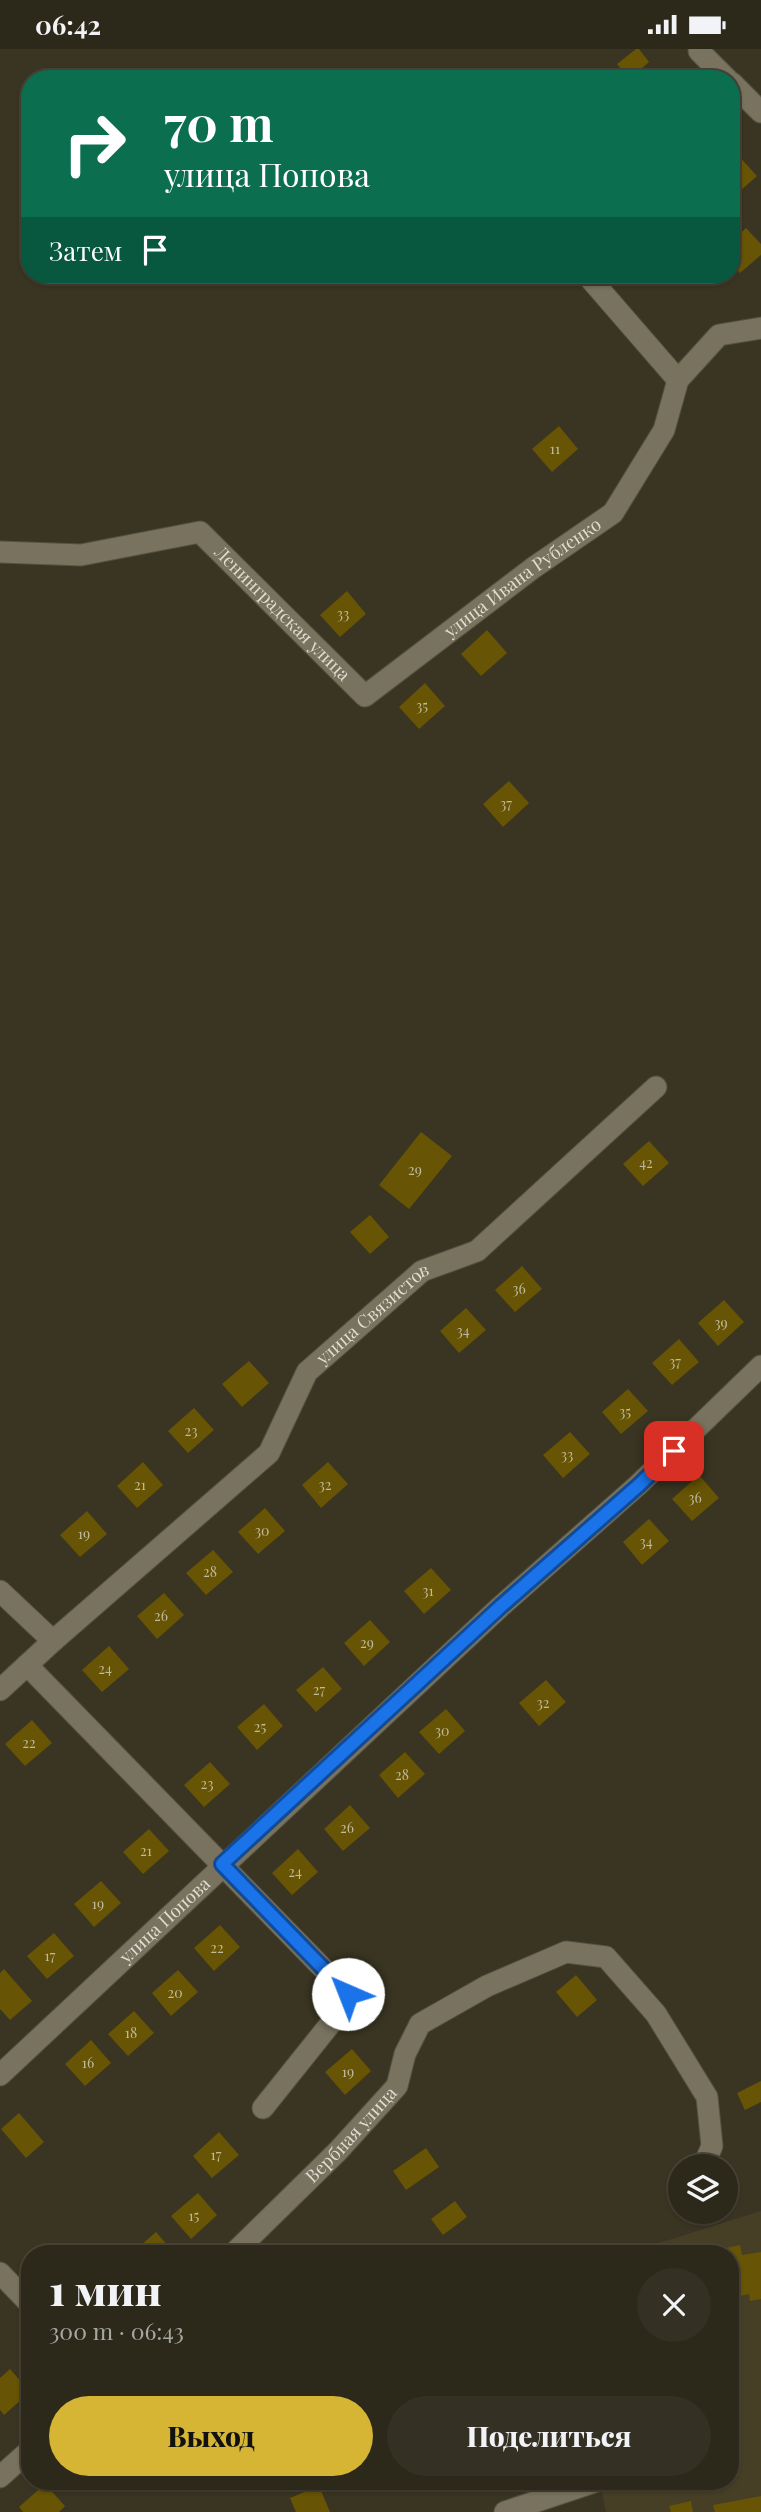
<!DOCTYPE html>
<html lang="ru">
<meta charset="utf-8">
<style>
:root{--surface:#2c281a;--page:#343023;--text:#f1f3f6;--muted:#a6a6a2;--line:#484439;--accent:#d6b534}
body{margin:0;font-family:"Playfair Display",serif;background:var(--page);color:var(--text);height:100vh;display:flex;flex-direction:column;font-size:26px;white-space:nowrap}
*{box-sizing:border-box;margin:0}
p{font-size:23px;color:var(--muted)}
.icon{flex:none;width:38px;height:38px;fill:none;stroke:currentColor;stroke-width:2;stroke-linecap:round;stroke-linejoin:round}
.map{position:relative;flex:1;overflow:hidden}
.drawer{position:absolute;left:21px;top:2196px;width:718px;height:245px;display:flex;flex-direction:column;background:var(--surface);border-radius:28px;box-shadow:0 2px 5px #0004,0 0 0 2px var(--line)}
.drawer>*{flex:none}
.top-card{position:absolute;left:21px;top:21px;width:719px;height:214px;border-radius:28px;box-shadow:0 2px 5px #0004,0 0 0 2px var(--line);background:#0b6e4f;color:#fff;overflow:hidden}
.fabs{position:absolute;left:668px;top:2105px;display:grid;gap:14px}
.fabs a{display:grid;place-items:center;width:70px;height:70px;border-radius:50%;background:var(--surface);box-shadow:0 2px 5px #0004,0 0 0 2px var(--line);font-size:35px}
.pin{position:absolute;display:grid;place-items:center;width:60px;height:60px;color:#fff;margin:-30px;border-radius:14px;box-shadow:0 4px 10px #0006}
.me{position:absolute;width:77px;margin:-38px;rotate:316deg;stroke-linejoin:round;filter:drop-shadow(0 0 5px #0008)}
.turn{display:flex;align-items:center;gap:24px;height:147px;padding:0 28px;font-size:32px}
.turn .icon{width:91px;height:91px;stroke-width:2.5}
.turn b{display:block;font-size:49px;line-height:60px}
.then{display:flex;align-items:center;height:66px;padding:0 28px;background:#0003;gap:14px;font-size:26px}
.round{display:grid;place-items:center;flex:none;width:74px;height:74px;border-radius:37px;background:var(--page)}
.overview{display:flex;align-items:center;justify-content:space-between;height:119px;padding:0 28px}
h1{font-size:42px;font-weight:800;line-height:52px}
.action{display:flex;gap:14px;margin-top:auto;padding:14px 28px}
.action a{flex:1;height:80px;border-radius:42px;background:var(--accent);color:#111;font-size:28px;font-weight:800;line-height:80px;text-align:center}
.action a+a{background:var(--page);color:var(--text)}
.status{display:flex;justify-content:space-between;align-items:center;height:49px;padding:0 35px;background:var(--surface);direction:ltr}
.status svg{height:19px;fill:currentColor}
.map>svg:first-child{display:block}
</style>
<div class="status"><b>06:42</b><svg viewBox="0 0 49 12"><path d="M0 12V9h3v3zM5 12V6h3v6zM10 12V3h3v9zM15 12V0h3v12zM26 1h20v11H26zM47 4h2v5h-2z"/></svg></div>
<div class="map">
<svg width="761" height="2463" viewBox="0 0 761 2463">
<rect width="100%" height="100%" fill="#3a3522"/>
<path fill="#463f26" d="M761,2162v301h-155l-6,-30 130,-1v-227h-106z"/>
<path fill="#675404" d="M636,0h3l10,13 -20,17 -12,-15z
M737,105l20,22 -25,22v-39z
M746,179l15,16v11l-21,18 -8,-9v-23z
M559,377l19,23 -26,23 -20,-23z
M347,542l19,23 -26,23 -20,-22z
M487,581l20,23 -26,23 -20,-22z
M425,634l20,23 -26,23 -20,-22z
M509,732l20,22 -26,24 -20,-23z
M421,1083l31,24 -43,53 -30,-24z
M649,1092l20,22 -26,23 -20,-22z
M370,1166l19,22 -19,17 -20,-22z
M522,1217l20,23 -27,23 -20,-22z
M724,1251l20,22 -26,24 -20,-23z
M466,1259l20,22 -27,23 -19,-22z
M679,1290l20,23 -27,23 -20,-22z
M249,1312l20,22 -27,24 -20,-23z
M628,1340l20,22 -27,23 -19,-22z
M194,1359l20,22 -26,23 -20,-22z
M570,1383l20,22 -27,24 -20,-23z
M143,1413l20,23 -26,23 -20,-22z
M328,1413l20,22 -27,24 -19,-23z
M699,1426l20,23 -27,23 -20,-22z
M265,1459l20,23 -27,23 -20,-22z
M87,1462l20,23 -27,23 -20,-22z
M649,1470l20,22 -27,24 -19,-23z
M213,1501l20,22 -27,23 -20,-22z
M431,1519l20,22 -27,24 -20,-23z
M164,1544l20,22 -27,24 -20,-23z
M370,1571l20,22 -26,24 -20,-23z
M109,1597l20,23 -27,23 -20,-22z
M323,1618l19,22 -26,23 -20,-22z
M546,1631l20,22 -27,24 -20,-23z
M264,1655l19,22 -26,24 -20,-23z
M446,1660l19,22 -26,23 -20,-22z
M32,1671l20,23 -27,23 -20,-22z
M405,1703l20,22 -27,24 -19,-23z
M210,1713l20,22 -26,23 -20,-22z
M350,1756l20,23 -27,23 -19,-22z
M149,1780l20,22 -26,23 -20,-22z
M298,1800l20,23 -26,23 -20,-22z
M101,1832l20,22 -27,24 -20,-23z
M220,1876l20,22 -26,24 -20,-23z
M54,1884l20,23 -27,23 -20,-23z
M4,1920l28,32 -22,19 -10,-11v-36z
M178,1921l20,22 -27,24 -19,-23z
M576,1926l21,25 -20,17 -21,-25z
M134,1962l20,22 -26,23 -20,-22z
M91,1991l20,23 -26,23 -20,-22z
M352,2000l19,22 -26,24 -20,-23z
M761,2032v21l-16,8 -8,-17z
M19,2064l25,29 -18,16 -25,-29z
M219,2083l20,23 -27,23 -19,-22z
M426,2099l13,19 -33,23 -13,-19z
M198,2144l19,22 -26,24 -20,-23z
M455,2152l12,16 -24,18 -12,-16z
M156,2183l19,22h-44z
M740,2196l2,10 19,-3v47l-11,2 -1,-7 -19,4v-44h-31z
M10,2320l20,23 -26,23 -4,-5v-32z
M381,2432h21l1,5 -19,6z
M45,2435l20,22 -6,6h-36l-4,-5z
M319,2437l11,26h-34l-6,-14z
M761,2447v16h-46l-2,-7z
M691,2452l2,11h-22l-2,-6z"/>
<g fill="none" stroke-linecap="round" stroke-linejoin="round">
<g stroke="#565242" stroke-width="23">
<g id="minor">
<path d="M699,2l28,28"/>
<path d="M732,34l29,29"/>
<path d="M587,226l91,105"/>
<path id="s1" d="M0,503l81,3 119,-23 165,164 168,-128 80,-55 51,-83 14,-50 41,-45 42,-7"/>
<path d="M0,1542l53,50"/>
<path d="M27,1616l321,329 -17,29 -68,85"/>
<path id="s2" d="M0,1641l53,-49 216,-188 38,-81 115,-101 55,-20 179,-164"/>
<path id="s3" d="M0,2026l500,-468 138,-122 123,-119"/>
<path id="s4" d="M233,2205l105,-103 59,-65 8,-32 15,-30 67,-38 79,-34 40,5 50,57 51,83 5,49 -9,21"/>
<path d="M0,2224l30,31"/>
<path d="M0,2428l30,-27"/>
<path d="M505,2463l92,-31"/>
</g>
</g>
<use href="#minor" stroke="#78725e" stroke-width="21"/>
</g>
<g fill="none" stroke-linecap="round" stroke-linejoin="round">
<g stroke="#114b97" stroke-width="18">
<path id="route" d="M348,1945l-126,-130 278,-257 139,-122 35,-34"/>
</g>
<use href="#route" stroke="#1a73e8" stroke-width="12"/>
</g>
<g text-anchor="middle" stroke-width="5" stroke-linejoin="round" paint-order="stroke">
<g font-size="14" fill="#c1ba9e">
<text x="555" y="405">11</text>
<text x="343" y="570">33</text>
<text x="422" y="662">35</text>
<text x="506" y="760">37</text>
<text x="646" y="1119">42</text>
<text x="415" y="1126">29</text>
<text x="519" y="1245">36</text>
<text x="721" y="1279">39</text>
<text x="463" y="1287">34</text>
<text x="675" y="1318">37</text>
<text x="625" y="1368">35</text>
<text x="191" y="1387">23</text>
<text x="567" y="1411">33</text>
<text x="140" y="1441">21</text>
<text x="325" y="1441">32</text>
<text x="695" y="1454">36</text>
<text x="262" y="1487">30</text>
<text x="84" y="1490">19</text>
<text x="646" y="1498">34</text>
<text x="210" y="1528">28</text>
<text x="428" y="1547">31</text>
<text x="161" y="1572">26</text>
<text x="367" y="1599">29</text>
<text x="105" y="1625">24</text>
<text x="319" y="1646">27</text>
<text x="543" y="1659">32</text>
<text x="260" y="1683">25</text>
<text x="442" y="1687">30</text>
<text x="29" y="1699">22</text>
<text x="402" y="1731">28</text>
<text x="207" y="1740">23</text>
<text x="347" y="1784">26</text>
<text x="146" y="1807">21</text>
<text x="295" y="1828">24</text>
<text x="98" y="1860">19</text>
<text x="217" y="1904">22</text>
<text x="50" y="1912">17</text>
<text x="175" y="1949">20</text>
<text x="131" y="1989">18</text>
<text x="88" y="2019">16</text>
<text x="348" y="2028">19</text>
<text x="216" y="2111">17</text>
<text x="194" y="2172">15</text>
</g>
<g font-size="18" fill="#dfdcd1" stroke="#3a3522">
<text dy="6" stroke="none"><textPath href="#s1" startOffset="632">улица Ивана Рубленко</textPath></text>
<text dy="6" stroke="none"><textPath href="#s1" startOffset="318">Ленинградская улица</textPath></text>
<text dy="6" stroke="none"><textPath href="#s2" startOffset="536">улица Связистов</textPath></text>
<text dy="6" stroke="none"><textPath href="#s3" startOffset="226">улица Попова</textPath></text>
<text dy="6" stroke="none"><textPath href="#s4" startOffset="168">Вербная улица</textPath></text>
</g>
</g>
</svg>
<div class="fabs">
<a><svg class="icon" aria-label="layers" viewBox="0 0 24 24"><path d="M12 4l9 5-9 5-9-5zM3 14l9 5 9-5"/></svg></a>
</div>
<div class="pin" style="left:674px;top:1402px;background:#d93025"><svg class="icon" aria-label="arrive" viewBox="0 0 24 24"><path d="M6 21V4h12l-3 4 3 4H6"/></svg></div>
<svg class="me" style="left:348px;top:1945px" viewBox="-20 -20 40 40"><circle r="19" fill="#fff"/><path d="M0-13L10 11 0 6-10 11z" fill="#1a73e8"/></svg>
<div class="top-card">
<div class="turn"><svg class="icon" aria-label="right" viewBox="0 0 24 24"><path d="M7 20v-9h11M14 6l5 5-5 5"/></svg><div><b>70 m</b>улица Попова</div></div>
<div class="then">Затем<svg class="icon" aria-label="arrive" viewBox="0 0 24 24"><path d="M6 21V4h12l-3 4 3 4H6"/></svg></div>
</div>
<section class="drawer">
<div class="overview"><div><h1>1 мин</h1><p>300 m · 06:43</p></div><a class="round"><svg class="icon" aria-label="close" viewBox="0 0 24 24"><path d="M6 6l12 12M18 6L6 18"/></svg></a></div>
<div class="action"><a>Выход</a><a>Поделиться</a></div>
</section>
</div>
